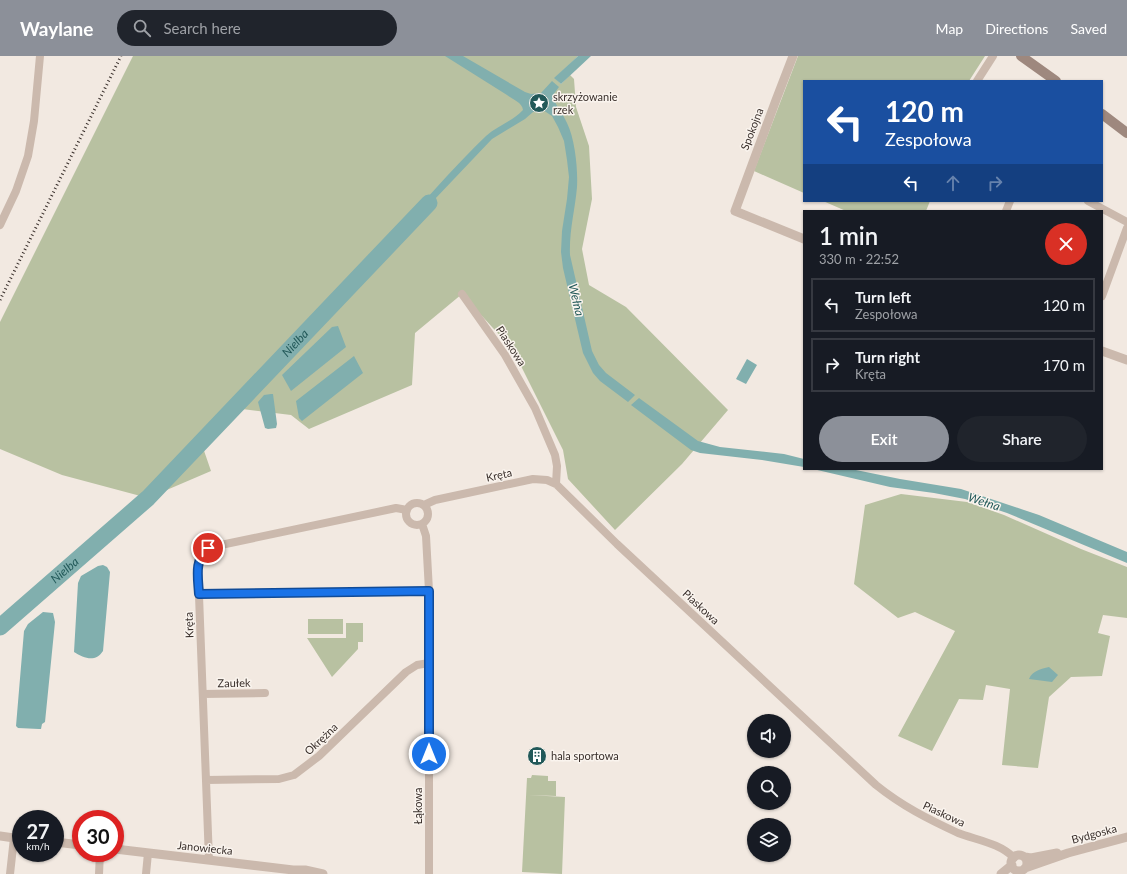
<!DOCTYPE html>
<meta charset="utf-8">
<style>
:root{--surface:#171b24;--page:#20242c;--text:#f1f3f6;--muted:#9ea1a6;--line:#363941;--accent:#8c9099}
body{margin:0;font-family:Lato,sans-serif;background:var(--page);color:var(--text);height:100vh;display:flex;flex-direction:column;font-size:15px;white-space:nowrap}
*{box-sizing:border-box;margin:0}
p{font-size:13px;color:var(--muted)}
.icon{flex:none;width:22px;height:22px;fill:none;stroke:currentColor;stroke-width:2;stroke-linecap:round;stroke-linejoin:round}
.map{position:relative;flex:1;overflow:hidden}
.side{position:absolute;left:803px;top:154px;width:300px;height:260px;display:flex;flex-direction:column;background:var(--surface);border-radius:0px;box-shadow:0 1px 3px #0004}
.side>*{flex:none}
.hud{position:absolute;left:803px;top:24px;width:300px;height:122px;border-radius:0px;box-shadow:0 1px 3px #0004;background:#1a4fa0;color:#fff;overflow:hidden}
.controls{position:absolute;left:747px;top:658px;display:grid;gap:8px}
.controls a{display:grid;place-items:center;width:44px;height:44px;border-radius:50%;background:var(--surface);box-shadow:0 1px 3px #0004;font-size:20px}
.speed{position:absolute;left:12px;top:754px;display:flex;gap:8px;font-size:20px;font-weight:700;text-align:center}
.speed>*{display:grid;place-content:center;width:52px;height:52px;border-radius:50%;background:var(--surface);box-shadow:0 1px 3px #0004;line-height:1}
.speed small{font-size:10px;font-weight:400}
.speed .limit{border:6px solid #d22;background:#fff;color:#111}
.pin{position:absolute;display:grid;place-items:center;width:34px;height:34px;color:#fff;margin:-17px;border:2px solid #fff;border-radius:50%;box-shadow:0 1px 4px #0007}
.me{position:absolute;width:44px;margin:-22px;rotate:0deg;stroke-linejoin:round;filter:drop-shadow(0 0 3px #0008)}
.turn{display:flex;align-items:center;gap:14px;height:84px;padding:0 16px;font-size:18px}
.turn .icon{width:52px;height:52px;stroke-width:2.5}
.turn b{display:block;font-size:28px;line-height:34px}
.lanes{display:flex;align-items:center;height:38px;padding:0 16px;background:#0003;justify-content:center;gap:20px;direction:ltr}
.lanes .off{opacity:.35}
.round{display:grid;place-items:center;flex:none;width:42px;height:42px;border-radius:21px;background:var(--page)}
.head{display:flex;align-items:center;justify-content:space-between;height:68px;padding:0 16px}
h1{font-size:24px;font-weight:600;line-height:30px}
.primary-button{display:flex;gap:8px;margin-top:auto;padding:8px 16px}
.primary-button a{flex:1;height:46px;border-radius:24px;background:var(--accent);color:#fff;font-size:16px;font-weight:600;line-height:46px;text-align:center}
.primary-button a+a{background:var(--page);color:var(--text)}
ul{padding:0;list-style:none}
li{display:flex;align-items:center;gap:12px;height:54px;margin:0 8px 6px;padding:0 8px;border:2px solid var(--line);border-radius:0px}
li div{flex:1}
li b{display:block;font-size:15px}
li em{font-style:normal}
header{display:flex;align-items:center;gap:24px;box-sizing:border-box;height:56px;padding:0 20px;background:var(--accent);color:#fff}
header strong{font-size:19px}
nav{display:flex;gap:22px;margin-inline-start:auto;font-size:14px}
.search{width:280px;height:36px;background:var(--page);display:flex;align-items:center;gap:10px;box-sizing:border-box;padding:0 14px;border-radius:22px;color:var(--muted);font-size:15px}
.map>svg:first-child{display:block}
</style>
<header>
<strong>Waylane</strong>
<div class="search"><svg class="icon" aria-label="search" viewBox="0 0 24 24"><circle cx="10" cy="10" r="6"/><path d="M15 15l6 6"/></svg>Search here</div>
<nav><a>Map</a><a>Directions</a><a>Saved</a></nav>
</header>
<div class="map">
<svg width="1127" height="818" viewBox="0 0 1127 818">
<rect width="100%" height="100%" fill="#f2e9e1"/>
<path fill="#b8c1a1" d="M133,0h445l-23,22 6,6 9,-9 4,4 2,28 13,39 3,53 -10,50 7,36 37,22 102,103 -46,54 -67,66 -47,-51 -5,-29 -50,-100 -51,-56 -47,39 -3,52 -103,44 -18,-14 -57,-7 -33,34 10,29 -63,27 -86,-23 -62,-26v-127z
M798,0h187l-16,25h-165v112l-50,-22z
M823,145h107l-4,10h-80z
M901,438l66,8 37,13 77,34 46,18v51l-24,-3 -5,18 12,3 -8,40 -31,1 -22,20 -11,71 -36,-3 8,-76 -24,-4 -3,15 -24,-1 -27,52 -34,-15 57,-105 -40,-19 -17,6 -44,-34 11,-79z
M308,563h35v15h-35z
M346,567h17v19h-5v7l-26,28 -25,-39h39z
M532,719l16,1v5h8v15l-28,-1 37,2 -3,77 -40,-2 5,-94h4z"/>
<path fill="#81afae" d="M445,0h18l62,36 6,2 10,-1 11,-12 7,6 -6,8v3c4,9 10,16 14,25 8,16 11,46 10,64 -2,23 -8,44 -7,68l22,96 7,14 7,8 29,22 -7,7 -28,-21 -7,-8 -10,-20 -20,-85 -2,-16 1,-21 5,-32 2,-22 -2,-17 -3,-19 -6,-14 -6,-11 -9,-6 -10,2 -8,7 -33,20 -77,81 -5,-3c25,-28 49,-55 76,-81 11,-10 27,-15 37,-26 -1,-8 -10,-10 -16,-15z
M578,0h13l-30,28 -7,-6z
M338,270l8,21 -55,44 -9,-16 50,-48z
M354,300l9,17 -61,48 -3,-3 -3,-17z
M747,303l10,6 -11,19 -10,-5z
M271,338h2l4,30 -1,4 -8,1 -3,-1 -7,-26 6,-7z
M639,342l59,43 22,6 64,7 20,5v8l-42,-7 -62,-7 -9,-3 -60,-45z
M813,413h38l49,10 61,10 78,26 88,37v11l-120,-50 -42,-14 -31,-6 -44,-6z
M103,509l4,2 3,5 -7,79c-8,12 -19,7 -29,1l4,-69 3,-7 17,-10z
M43,556l10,1 2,9 -10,100 -3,2 -1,5h-2l-21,-1 -2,-2 8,-95 4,-7z
M1049,611l9,8 -6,7 -23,-3c3,-8 12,-10 20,-12z"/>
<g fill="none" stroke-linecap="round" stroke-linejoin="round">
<path stroke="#81afae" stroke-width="17" id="s1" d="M0,571l148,-129 281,-295"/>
<path stroke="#cbb9ad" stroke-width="8" d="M977,25l16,-25
M1088,145l39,21
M1006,155l4,-10
M0,169l16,-34 12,-35 6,-35 6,-65
M462,238l43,61 30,53 20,47 2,11 -1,18
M1102,240l25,-68
M406 458a11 11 0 1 1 22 0a11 11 0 1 1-22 0Z
M424,449l11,-5 98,-21 14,1 9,4 61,60 259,241c26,21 52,34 82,48 18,7 42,10 56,25
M422,468l4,12 3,55v283
M199,538l230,-3
M203,638l62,-1
M206,724l73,-1 15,-4 25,-19 87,-84 11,-7 12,-2
M209,804l-11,-291c2,-13 6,-19 18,-23l180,-38 11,2
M10,818l4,-36
M99,818l1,-21
M146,818l2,-21"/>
<path stroke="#cbb9ad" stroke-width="9" d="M793,0l-17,44 -41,111 69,28
M1102,295l25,9
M0,780l21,3
M55,786l26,3
M115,793l178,21h12l18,4
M1011 807a8 8 0 1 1 16 0a8 8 0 1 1-16 0Z
M1025,801l6,1 26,-5
M1025,812l43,-15 59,-16
M1001,818l11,-9"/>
<path stroke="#9e887e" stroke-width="10" d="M1021,0l35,25
M1102,58l25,19"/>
<path stroke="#392f2b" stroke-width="3" stroke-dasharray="1 3" stroke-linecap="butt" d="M0,244l121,-244"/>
</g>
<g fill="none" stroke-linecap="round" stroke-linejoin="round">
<g stroke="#114b97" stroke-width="10">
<path id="route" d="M208,492c-14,12 -10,29 -9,46l230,-3v163"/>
</g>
<use href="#route" stroke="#1a73e8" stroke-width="7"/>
</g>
<defs>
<g id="sight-disc" transform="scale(1)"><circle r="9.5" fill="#225959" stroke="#faf4ee"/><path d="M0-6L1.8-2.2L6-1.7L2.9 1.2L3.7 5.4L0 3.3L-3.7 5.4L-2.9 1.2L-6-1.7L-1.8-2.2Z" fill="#fff"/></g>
<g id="building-disc" transform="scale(1)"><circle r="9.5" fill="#225959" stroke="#faf4ee"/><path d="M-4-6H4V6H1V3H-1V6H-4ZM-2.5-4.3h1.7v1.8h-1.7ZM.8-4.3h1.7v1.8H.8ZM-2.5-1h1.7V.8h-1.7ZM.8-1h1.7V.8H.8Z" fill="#fff"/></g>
</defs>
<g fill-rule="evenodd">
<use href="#sight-disc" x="539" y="47"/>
<use href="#building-disc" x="537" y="700"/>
</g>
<g text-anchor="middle" stroke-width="3" stroke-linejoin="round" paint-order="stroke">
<g font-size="11" fill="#392f2b" stroke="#faf4ee" text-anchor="start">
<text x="553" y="45">skrzyżowanie<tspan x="553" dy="13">rzek</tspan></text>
<text x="551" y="704">hala sportowa</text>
</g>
<g font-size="11" fill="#392f2b" stroke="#faf4ee">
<text transform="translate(752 73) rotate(-69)" y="4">Spokojna</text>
<text transform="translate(511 290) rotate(57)" y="4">Piaskowa</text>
<text transform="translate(499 419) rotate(-12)" y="4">Kręta</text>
<text transform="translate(701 551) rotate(43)" y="4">Piaskowa</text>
<text transform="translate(189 569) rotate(-92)" y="4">Kręta</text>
<text transform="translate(234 627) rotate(-1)" y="4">Zaułek</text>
<text transform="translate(321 683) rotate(-43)" y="4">Okrężna</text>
<text transform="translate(418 750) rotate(-90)" y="4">Łąkowa</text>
<text transform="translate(944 758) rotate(25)" y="4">Piaskowa</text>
<text transform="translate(1094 778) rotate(-15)" y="4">Bydgoska</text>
<text transform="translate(205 792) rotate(6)" y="4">Janowiecka</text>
</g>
<g font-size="12" font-style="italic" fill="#225959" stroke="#faf4ee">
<text transform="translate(576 244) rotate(77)" y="4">Wełna</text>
<text dy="4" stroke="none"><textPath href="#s1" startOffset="410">Nielba</textPath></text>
<text transform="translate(984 446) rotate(18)" y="4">Wełna</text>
<text dy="4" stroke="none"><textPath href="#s1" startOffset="86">Nielba</textPath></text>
</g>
</g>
</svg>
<div class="controls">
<a><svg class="icon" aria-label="sound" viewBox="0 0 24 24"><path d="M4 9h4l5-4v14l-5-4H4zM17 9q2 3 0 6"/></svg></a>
<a><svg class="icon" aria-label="search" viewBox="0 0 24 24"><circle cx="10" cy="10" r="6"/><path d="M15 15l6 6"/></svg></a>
<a><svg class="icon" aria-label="layers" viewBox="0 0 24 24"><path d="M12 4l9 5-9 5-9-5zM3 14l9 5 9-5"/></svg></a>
</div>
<div class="speed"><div>27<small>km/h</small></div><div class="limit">30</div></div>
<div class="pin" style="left:208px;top:492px;background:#d93025"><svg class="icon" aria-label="arrive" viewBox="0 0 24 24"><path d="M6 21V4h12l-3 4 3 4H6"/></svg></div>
<svg class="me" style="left:429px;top:698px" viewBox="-20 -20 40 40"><circle r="17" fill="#1a73e8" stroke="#fff" stroke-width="3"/><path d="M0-11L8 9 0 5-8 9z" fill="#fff"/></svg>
<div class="hud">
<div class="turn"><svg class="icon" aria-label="left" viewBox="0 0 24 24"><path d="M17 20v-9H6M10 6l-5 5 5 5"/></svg><div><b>120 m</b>Zespołowa</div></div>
<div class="lanes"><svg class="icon" aria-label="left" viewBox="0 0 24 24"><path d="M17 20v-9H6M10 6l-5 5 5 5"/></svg><svg class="icon off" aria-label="ahead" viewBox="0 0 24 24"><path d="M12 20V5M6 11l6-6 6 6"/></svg><svg class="icon off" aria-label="right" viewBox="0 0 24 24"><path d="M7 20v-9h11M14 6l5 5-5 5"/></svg></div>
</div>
<section class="side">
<div class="head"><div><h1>1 min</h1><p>330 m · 22:52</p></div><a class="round" style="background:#d93025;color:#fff"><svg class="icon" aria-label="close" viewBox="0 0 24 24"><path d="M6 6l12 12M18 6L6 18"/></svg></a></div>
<ul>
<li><svg class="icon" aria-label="left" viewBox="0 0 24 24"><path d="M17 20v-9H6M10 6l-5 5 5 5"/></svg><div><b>Turn left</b><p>Zespołowa</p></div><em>120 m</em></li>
<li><svg class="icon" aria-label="right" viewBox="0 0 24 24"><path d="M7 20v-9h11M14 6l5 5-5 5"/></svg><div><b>Turn right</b><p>Kręta</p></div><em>170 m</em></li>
</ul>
<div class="primary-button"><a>Exit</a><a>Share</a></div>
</section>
</div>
